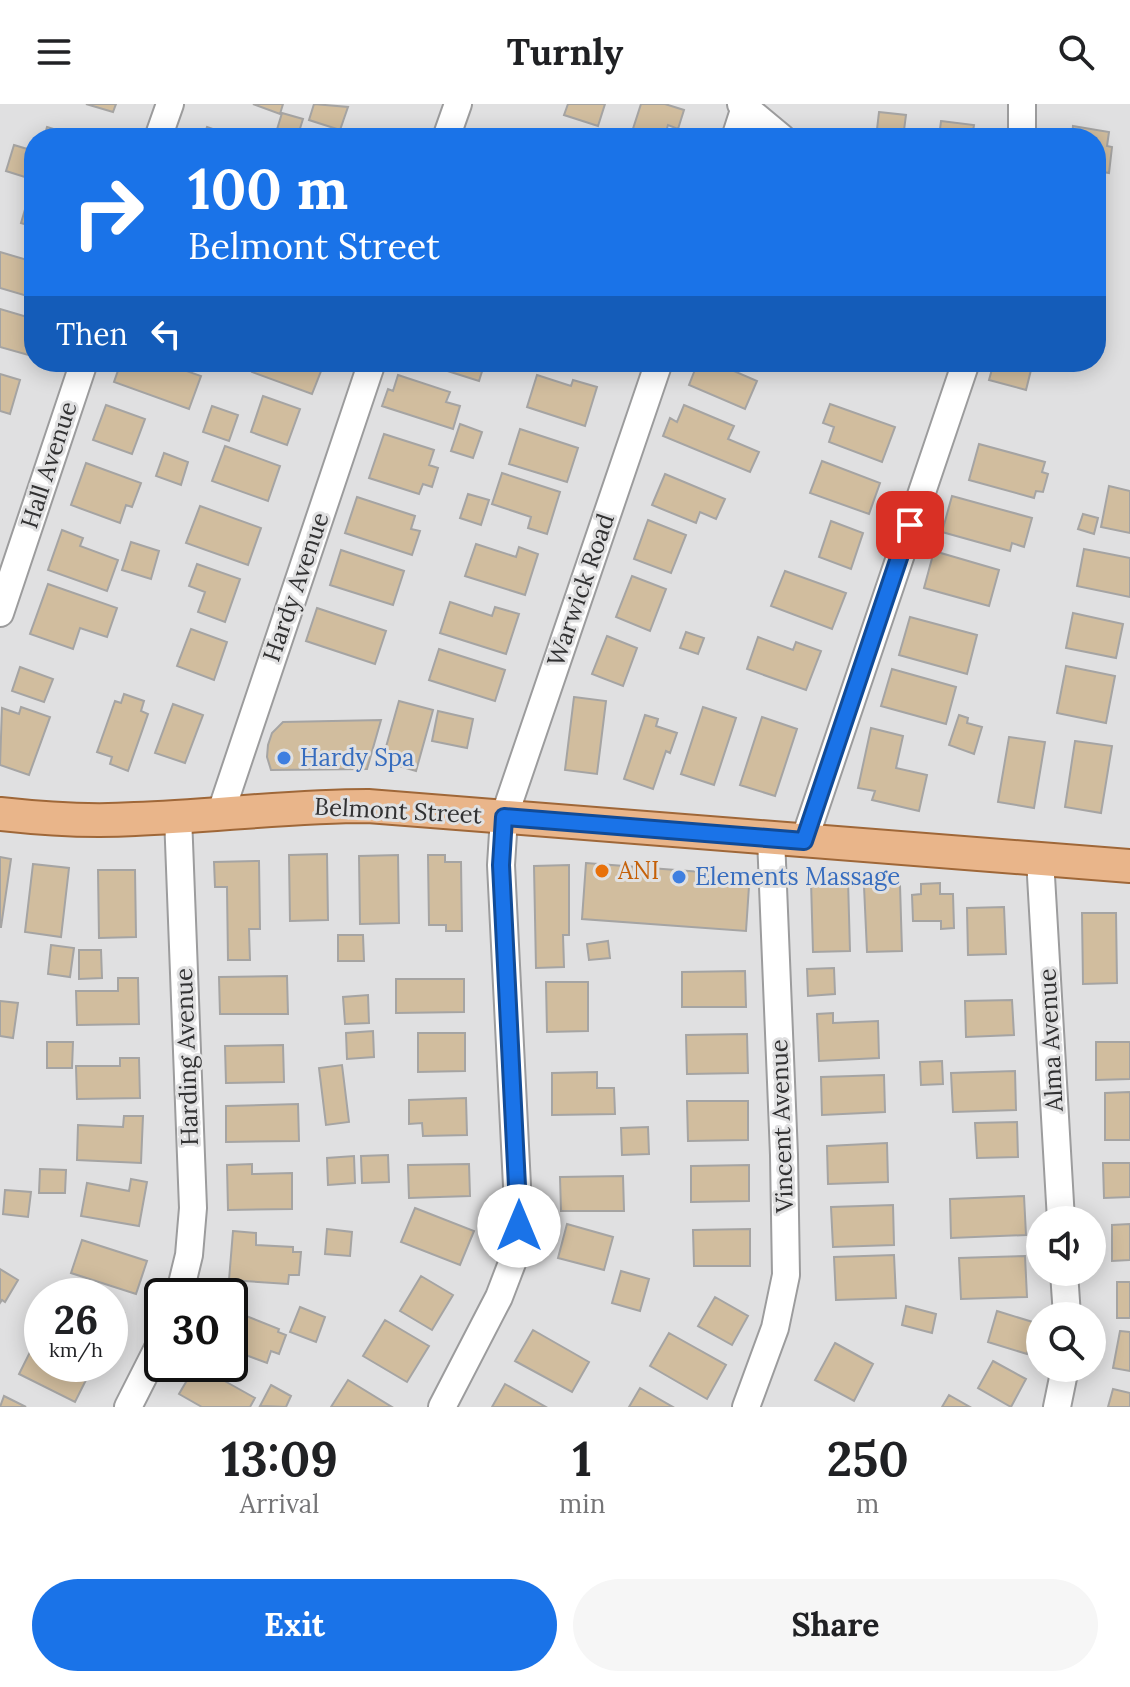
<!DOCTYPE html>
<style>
:root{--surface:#fff;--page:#f6f6f6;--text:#202124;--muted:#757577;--accent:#1a73e8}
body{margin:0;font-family:Lora,serif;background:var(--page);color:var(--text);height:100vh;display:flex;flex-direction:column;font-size:30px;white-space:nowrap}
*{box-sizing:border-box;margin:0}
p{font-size:26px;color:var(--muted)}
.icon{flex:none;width:44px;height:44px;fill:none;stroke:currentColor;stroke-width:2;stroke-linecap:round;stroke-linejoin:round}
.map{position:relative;height:1303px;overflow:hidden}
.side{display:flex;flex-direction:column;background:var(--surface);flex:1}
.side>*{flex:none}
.hud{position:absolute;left:24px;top:24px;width:1082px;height:244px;border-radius:32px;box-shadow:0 4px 20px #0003;background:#1a73e8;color:#fff;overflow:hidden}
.fabs{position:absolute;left:1026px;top:1102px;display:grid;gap:16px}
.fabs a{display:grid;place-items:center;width:80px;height:80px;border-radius:50%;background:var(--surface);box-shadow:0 4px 20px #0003;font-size:40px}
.speed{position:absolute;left:24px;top:1174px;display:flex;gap:16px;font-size:40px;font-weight:700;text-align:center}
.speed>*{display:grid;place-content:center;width:104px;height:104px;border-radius:50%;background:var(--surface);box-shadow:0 4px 20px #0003;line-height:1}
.speed small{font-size:20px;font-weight:400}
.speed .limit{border:4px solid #111;border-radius:12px;background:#fff;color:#111}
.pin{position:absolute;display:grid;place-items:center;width:68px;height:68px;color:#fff;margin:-34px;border-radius:16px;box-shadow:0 4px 12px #0006}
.me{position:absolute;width:88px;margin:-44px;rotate:0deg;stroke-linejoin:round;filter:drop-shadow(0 0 6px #0008)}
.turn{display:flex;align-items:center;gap:28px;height:168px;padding:0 32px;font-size:36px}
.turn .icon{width:104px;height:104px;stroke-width:2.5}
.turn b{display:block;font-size:56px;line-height:68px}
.then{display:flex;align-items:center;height:76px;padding:0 32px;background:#0003;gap:16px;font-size:30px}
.eta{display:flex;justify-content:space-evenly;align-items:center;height:136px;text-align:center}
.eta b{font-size:48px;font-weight:800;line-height:56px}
.button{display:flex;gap:16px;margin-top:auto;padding:16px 32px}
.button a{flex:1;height:92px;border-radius:48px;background:var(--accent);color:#fff;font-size:32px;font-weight:800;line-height:92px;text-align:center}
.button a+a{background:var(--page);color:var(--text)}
header{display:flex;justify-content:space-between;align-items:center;height:104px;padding:0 32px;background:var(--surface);font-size:36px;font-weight:800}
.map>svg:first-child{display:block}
</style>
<header><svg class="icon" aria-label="menu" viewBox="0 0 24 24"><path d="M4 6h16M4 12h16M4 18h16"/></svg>Turnly<svg class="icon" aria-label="search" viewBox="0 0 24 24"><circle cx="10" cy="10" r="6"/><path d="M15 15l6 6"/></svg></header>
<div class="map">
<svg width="1130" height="1303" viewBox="0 0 1130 1303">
<rect width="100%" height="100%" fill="#e0e0e1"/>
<path fill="#d1bd9e" stroke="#a5a4a3" stroke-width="2" d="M86,0h30l-3,8z
M253,0h30l-3,10z
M314,0l34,3 -8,23 -31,-10z
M568,0h37l-7,22 -34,-11z
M641,0h24l19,6 -6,19 -10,-4 -4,13h-34z
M879,8l27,3 -3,23h-27z
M282,9l21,6 -6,19 -22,-2z
M941,17l33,4 -2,13h-33z
M1073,22l36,6 -2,14 5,1 -3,26 -6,-1 -2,15 -5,-1v-48h-24z
M47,23l36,11h-39z
M207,23l31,11h-35z
M14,41l20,6 -6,27 -22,-7z
M31,85h3v38l-13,-4z
M0,148l34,10v36l-34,-10z
M0,205l34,10 -2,37 -32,-9z
M121,258h40l40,14 -12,33 -75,-27z
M255,258h57l11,4 -11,28 -60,-22z
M419,258h66l-6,19z
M698,258h23l-1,3 37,16 -12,28 -56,-24z
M994,258h39l-7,28 -37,-10z
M0,270l20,6 -10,34 -10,-3z
M398,271l52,17 -4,10 14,4 -7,23 -71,-23 6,-17 5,2z
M537,271l34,11 2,-6 24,7 -12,39 -58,-19z
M263,292l37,13 -13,36 -36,-13z
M830,300l65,23 -13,35 -53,-20 5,-15 -11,-4z
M106,301l39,14 -13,35 -39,-14z
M684,301l50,21 -6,13 31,13 -9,20 -87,-36 7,-18 7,4z
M212,302l26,9 -9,26 -26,-9z
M460,320l22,8 -9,26 -22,-7z
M520,325l58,19 -11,34 -58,-18z
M384,330l50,16 -5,15 9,3 -6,19 -9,-3 -4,10 -50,-16z
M979,340l66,18 -3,10 6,2 -5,18 -7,-1 -2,7 -65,-18z
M225,342l55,20 -12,35 -56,-20z
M164,349l24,9 -7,23 -25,-9z
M822,357l58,22 -11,31 -59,-21z
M86,359l55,20 -9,24 -6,-2 -6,18 -49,-18z
M502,369l58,19 -13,42 -19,-6 3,-11 -39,-13z
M665,370l60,25 -9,20 -16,-7 -4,11 -44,-18z
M1109,382l21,5v42l-29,-6z
M468,390l21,6 -8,25 -21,-7z
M952,392l80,22 -8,29 -12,-4 -2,8 -68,-19z
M357,393l58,19 -4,13 9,2 -8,24 -67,-22z
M200,402l61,22 -13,37 -62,-22z
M1083,410l15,4 -4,16 -16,-5z
M648,416l38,15 -15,38 -37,-14z
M831,417l32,12 -12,36 -32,-12z
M62,426l21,8 -3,8 38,14 -11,31 -59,-21z
M131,438l28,9 -8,28 -29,-9z
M476,440l40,13 3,-10 19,7 -13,41 -60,-19z
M1084,445l46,9v39l-53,-11z
M341,446l63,21 -11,34 -63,-20z
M934,447l65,19 -10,36 -65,-18z
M197,460l43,15 -15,43 -27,-10 7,-20 -16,-6z
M785,467l61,22 -14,36 -61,-23z
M632,472l34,13 -16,42 -34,-14z
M48,480l69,24 -10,29 -27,-9 -7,21 -43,-15z
M450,498l42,14 3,-9 24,7 -13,40 -66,-21z
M317,504l69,23 -11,33 -69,-23z
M1073,509l50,11 -7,34 -50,-10z
M910,513l67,18 -10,39 -68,-19z
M191,525l36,13 -13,38 -37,-14z
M686,528l18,6 -6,16 -18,-6z
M607,532l30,12 -14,38 -31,-12z
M758,533l35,13 3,-8 25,9 -15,39 -59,-21z
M439,545l66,21 -10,31 -66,-21z
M1066,562l49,10 -9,47 -49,-10z
M20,563l33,12 -9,23 -32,-11z
M892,565l64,18 -10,37 -65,-18z
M124,590l20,7 -3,10 7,3 -20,57 -18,-7 2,-7 -15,-5 18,-51 6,2z
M574,593l32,4 -9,73 -32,-4z
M399,597l34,9 -17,61 -34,-10z
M173,600l30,11 -18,48 -30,-10z
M21,603l29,10 -21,58 -29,-10 2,-57 17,6z
M703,603l33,11 -22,67 -33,-11z
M438,607l35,8 -6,29 -35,-7z
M645,611l13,4 -2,7 21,7 -7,20 -4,-2 -13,38 -29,-10z
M959,611l9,3 -1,5 15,4 -8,27 -25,-9z
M762,613l35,12 -22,67 -35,-11z
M381,616l-14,49 -96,1 -4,-13 1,-12 4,-12 11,-11z
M871,624l32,8 -7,32 31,7 -8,36 -47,-11 3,-9 -17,-3z
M1009,633l36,5 -11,66 -36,-6z
M1075,637l37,5 -11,67 -36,-6z
M327,750l1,66 -38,1 -1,-66z
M398,751l1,68 -39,1 -1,-68z
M428,751h17v7h16l1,69h-16v-6h-17z
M0,753l11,2 -10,68h-1z
M259,757l1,68h-11l1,31h-22l-1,-73h-12l-1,-25z
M586,759l154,12 9,11 -3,45 -164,-12z
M33,760l36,4 -8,69 -36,-5z
M569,761v70h-6l1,32 -28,1 -2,-102z
M98,766h37l1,67 -37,1z
M848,776l2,71 -37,1 -2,-71z
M940,779v11h13l1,34 -13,1v-8h-28l-1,-26 9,-1v-10z
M900,781l2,66 -35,1 -3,-66z
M1004,803l2,47 -38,1 -1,-47z
M1082,809h34l1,70 -34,1z
M338,831h25l1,26h-26z
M608,837l2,17 -21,2 -2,-16z
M51,841l23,3 -4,29 -22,-3z
M79,846h22l1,28 -23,1z
M834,864l1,26 -27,2 -1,-27z
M745,867l1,36h-64v-35z
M287,872l1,38h-68l-1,-37z
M118,874h20l1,46 -62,1 -1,-34h42z
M396,875h68v33l-68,1z
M546,878h42v49l-41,1z
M368,891l1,28 -24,1 -2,-27z
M1012,896l2,35 -48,2 -1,-36z
M0,897l18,2 -5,35 -13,-2z
M833,909v10l45,-2 1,37 -60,3 -2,-47z
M373,927l1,26 -27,2 -1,-26z
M418,929h47v38l-47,1z
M747,930l1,39 -61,1 -1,-39z
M47,938h26l-1,26h-25z
M1096,938h34v37l-34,1z
M283,941l1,37 -58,1 -1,-37z
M120,954h19l1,40 -63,1 -1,-33h44z
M942,957l1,23 -22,1 -1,-23z
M342,961l7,57 -23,3 -7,-57z
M1015,967l1,39 -63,2 -2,-39z
M597,968v16h17l1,26 -63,1v-42z
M884,971l1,37 -63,3 -1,-38z
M1130,988v48h-25v-47z
M466,994l1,37 -44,1 -1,-13 -13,1v-24z
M687,997h61v39l-60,1z
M298,1000l1,37 -73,1v-36z
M124,1012h19l-2,47 -64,-3 1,-35 45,2z
M1017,1018l1,35 -41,1 -2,-35z
M648,1023l1,27 -27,1 -1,-27z
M887,1039l1,39 -60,2 -1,-38z
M388,1051l1,27 -27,1 -1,-27z
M354,1052l1,27 -27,2 -1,-27z
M1103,1059h27v34l-26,1z
M252,1060v10l40,-1v36l-64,1 -1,-45z
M469,1060l1,32 -61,2 -1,-33z
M749,1061v36l-58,1v-36z
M40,1065l26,1 -1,23h-26z
M623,1072l1,35h-63l-1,-34z
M131,1075l16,3 -8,44 -58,-10 6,-33 42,8z
M5,1086l26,2 -3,25 -25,-3z
M1024,1092l2,39 -75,3 -1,-39z
M893,1101l1,40 -61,2 -2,-40z
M415,1104l59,23 -14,34 -59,-23z
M567,1120l46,13 -9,33 -46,-12z
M1130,1120v36l-18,1v-36z
M327,1125l25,3 -2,24 -25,-2z
M750,1125v37h-56l-1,-36z
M233,1127l23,2v12l37,2v5h8l-2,23h-10l-1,9 -59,-4z
M82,1136l65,21 -11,33 -65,-21z
M894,1151l2,43 -60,2 -2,-43z
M1025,1152l2,41 -66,2 -2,-41z
M0,1165l18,11 -13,22 -3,-2 -2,3z
M621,1167l28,8 -9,32 -28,-8z
M421,1172l32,19 -21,35 -32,-19z
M1117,1178h13v36h-13z
M715,1193l33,19 -16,29 -34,-19z
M230,1195l15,6 -4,9 38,15 -1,3 8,3 -7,19 -8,-3 -4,12 -37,-14z
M110,1202l14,7 -14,29z
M906,1202l30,8 -4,19 -30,-8z
M300,1203l25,10 -9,25 -26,-10z
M997,1207l39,12 -9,31 -39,-12z
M385,1216l44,26 -22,36 -44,-26z
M533,1226l56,32 -17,30 -57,-31z
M1120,1227l10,1v39l-17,-3z
M669,1229l57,32 -19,34 -57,-33z
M835,1239l38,21 -19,37 -39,-21z
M33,1242l9,4v14h52l-19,38 -56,-28z
M993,1257l33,18 -15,28 -33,-19z
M196,1261l59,33 -5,9h-48l-23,-13z
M348,1276l44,27h-61z
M505,1280l41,23h-54z
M271,1281l20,11 -5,11 -26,-1z
M640,1284l33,19h-44z
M1113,1285l17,4v14h-22z
M949,1291l21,12h-28z
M4,1292l22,11h-26z"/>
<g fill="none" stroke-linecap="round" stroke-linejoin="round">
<g stroke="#9c9c9d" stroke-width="30">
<path id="minor" d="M741,0l41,34
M158,34l12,-34
M446,34l12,-34
M735,34l10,-31
M1022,34v-34
M0,509l84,-251
M221,708l151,-450
M178,712l15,392 -4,47 -10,41
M804,737l162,-479
M1040,755l21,361
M1064,1168l3,44
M128,1303l34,-67
M442,1303l57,-110 13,-34 7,-37 -18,-361 3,-48 155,-455
M746,1303l29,-79 11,-53 -2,-120 -13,-317
M1057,1303l8,-39"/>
</g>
<g stroke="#9f6738" stroke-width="36">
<path id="major" d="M0,710c45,5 90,8 135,5 79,-3 154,-13 233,-13l762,60"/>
</g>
<use href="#minor" stroke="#fff" stroke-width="26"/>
<use href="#major" stroke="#e9b58a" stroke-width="32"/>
</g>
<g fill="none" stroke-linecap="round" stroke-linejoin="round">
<g stroke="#114b97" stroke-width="20">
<path id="route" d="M519,1122l-18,-361 3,-48 300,24 106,-316"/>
</g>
<use href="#route" stroke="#1a73e8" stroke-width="14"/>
</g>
<g fill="#3f7fe0" stroke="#e0e0e1" stroke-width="3">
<circle cx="284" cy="654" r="8"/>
<circle cx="679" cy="773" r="8"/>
</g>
<circle fill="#e8710a" stroke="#e0e0e1" stroke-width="3" cx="602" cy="767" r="8"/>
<g text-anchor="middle" stroke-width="6" stroke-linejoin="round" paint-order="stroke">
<g font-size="24" fill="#313132" stroke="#e0e0e1">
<text transform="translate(49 361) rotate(-72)" y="8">Hall Avenue</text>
<text transform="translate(296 483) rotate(-71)" y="8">Hardy Avenue</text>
<text transform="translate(581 486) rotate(-71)" y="8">Warwick Road</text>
<text transform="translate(398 707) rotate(3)" y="8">Belmont Street</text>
<text transform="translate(1051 936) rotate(-93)" y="8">Alma Avenue</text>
<text transform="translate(187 953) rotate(-92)" y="8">Harding Avenue</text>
<text transform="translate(782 1022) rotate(-92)" y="8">Vincent Avenue</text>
</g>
<g font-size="24" fill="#366cbe" stroke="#e0e0e1" text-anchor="start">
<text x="300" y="662">Hardy Spa</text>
<text x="695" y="781">Elements Massage</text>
</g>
<g font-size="24" fill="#c56008" stroke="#e0e0e1" text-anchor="start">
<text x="618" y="775">ANI</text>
</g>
</g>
</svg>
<div class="fabs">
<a><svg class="icon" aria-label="sound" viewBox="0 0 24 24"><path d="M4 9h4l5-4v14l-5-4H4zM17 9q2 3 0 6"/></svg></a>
<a><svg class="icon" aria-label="search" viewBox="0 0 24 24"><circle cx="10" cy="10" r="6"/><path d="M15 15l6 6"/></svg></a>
</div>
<div class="speed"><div>26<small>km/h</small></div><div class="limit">30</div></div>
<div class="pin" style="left:910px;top:421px;background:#d93025"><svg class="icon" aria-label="arrive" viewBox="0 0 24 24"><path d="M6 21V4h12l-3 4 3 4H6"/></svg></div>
<svg class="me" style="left:519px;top:1122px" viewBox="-20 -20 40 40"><circle r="19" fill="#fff"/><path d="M0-13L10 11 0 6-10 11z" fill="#1a73e8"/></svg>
<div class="hud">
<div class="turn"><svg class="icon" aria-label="right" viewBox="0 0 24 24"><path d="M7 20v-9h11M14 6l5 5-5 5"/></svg><div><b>100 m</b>Belmont Street</div></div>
<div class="then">Then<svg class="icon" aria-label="left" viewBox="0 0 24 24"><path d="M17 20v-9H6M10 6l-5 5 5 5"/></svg></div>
</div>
</div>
<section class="side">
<div class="eta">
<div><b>13:09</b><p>Arrival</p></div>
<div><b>1</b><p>min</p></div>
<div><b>250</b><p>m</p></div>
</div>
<div class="button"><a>Exit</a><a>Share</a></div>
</section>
